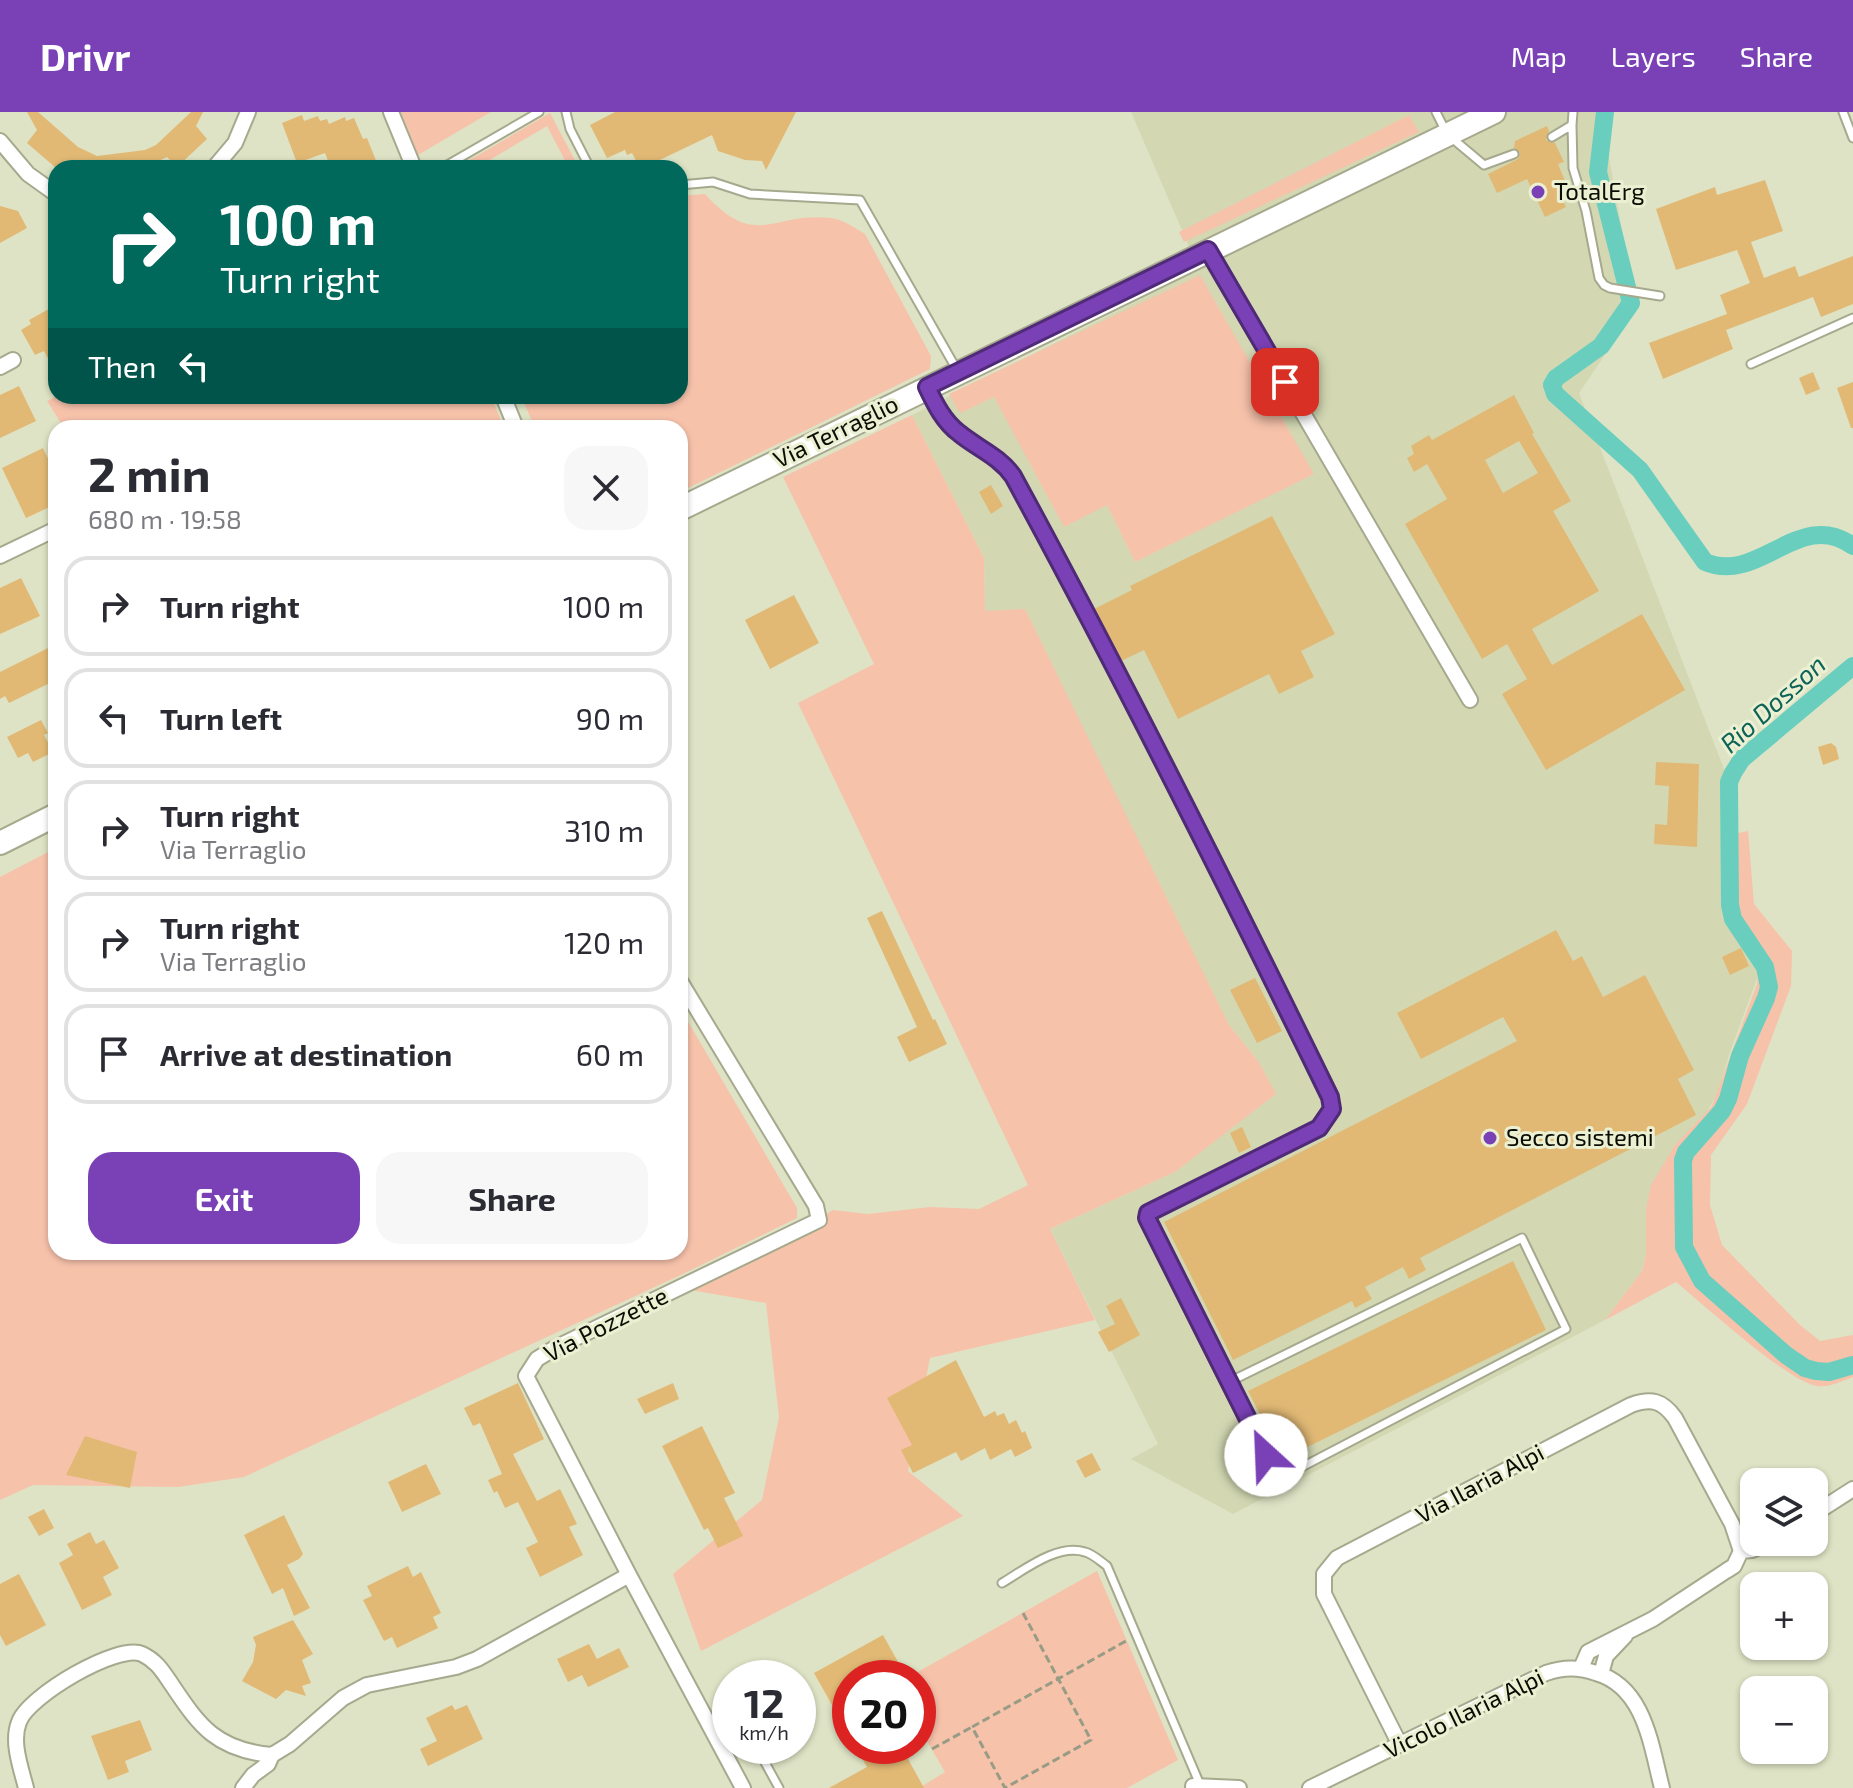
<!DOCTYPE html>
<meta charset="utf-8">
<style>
:root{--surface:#fff;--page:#f7f7f7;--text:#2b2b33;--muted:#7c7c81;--line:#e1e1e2;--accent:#7a40b6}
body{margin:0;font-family:"Exo 2",sans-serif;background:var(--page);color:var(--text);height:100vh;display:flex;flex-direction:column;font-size:30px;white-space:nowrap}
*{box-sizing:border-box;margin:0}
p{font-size:26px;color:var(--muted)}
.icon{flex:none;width:44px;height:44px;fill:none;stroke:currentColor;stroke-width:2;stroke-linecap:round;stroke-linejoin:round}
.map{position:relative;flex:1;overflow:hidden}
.side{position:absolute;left:48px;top:308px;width:640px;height:840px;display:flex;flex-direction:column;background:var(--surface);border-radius:24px;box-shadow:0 2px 6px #0004}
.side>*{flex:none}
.top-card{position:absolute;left:48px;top:48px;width:640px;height:244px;border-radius:24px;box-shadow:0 2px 6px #0004;background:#00695c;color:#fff;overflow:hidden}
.buttons{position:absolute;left:1740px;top:1356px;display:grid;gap:16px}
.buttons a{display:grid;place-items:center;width:88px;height:88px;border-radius:16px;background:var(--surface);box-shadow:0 2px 6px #0004;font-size:40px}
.speed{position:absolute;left:712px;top:1548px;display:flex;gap:16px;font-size:40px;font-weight:700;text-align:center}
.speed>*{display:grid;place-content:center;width:104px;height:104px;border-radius:50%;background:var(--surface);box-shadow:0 2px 6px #0004;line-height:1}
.speed small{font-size:20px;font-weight:400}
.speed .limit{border:12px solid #d22;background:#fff;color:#111}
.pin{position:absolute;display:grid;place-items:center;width:68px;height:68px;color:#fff;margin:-34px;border-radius:16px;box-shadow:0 4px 12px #0006}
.me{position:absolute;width:88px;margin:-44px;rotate:335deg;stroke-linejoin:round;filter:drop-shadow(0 0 6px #0008)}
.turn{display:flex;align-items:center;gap:28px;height:168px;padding:0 40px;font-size:36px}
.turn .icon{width:104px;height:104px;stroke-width:2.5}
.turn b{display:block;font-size:56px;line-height:68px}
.then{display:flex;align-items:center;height:76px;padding:0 40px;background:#0003;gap:16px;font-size:30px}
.round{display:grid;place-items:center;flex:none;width:84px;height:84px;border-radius:24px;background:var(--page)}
.summary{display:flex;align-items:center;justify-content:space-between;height:136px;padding:0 40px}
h1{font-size:48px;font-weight:700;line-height:60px}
.button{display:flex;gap:16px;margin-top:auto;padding:16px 40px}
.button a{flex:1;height:92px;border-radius:24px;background:var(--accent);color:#fff;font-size:32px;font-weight:700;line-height:92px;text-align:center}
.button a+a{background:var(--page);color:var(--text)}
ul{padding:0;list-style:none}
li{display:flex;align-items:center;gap:24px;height:100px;margin:0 16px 12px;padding:0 24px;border:4px solid var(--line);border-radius:24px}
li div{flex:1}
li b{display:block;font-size:30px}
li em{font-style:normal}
header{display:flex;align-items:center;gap:48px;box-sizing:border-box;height:112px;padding:0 40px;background:var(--accent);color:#fff}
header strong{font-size:38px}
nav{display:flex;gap:44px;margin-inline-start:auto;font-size:28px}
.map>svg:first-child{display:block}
</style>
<header>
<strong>Drivr</strong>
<nav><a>Map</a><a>Layers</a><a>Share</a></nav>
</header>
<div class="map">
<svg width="1853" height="1676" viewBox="0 0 1853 1676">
<rect width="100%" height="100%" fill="#dee3c5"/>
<path fill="#d3d8b3" d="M1131,0h470l35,197 -57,84 150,389 3,153 22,27 4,14 -28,76 -13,43 -12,20 -30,30 -29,64v46l-4,16 -37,49 -372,194 -102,-55 27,-15 -108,-215 125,-57 84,-110 -30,-37 -244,-414 -1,-53 -72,-143 287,-145z"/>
<path fill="#f7c2aa" d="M401,0h90l-73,43z
M550,1l29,55h-10l-22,-42 -71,42h-20z
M1409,3l10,17 -235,110 -5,-10z
M705,82c52,57 67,17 126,24 13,2 24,10 34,16l66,122 -1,13 -250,123v-64h-145l-14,-32h159v-200z
M1200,163l114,199 -179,88 -28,-57 -43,22 -70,-130 -34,16 -11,-19z
M57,284h434l13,32h-440l-17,-27z
M912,303l72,143 1,53 40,-2 204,416 30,37 17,32 -101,78 -125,57 45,91 -165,38 -22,113 55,45 -262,135 -28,-77 89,-74 17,-83 -13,-114 -81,-14 99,-49 49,-30 35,4 62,-7 49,2 49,-24 -230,-482 76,-39 -91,-187z
M1748,719l6,73 38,47 -1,35 -44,118 -36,51 -1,50 12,40 78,80 20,16 33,-6v42c-11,4 -25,11 -36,9 -29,-4 -114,-82 -141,-104l-71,38 37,-49 4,-16v-46l5,-24 24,-40 37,-39 45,-122c4,-21 -14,-33 -25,-49l-3,-100z
M56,736v404h624v-244l117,200v10l-112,55 -441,204 -66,10 -145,-2 -33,15v-623z
M1097,1459l81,189 -51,28h-208l26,-16 -25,-43h-2v-51h-11z"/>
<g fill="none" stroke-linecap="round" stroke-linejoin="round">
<path stroke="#69cebe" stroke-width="18" d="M1605,0l-7,60 33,131 -30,43 -45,32 -4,7 3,9 85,76 65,92c55,23 94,-55 148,-16
M1853,554l-111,93 -9,14 -4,9 1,123 3,14 32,48 4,20 -3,11 -26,58 -12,43 -6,12 -36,41 -3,8 1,87 18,34 84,74 19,13 11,3 13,1 24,-7"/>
</g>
<path fill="#e1b975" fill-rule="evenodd" d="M27,0h11l40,35 19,9 48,-6 11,-5 35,-33h12l-7,14 11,13 -30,28 -10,-10 -24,11h-64l-12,-8 -7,8h-4l-29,-25 10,-13z
M615,0h181l-30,58 -4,-9 -17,-1 -27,-9 -6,-16 -69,33h-3l-8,-15 -5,2 -2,-5 -18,8 -17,-33z
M302,3l2,6 14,-5 2,5 7,-2 2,5 16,-7 1,4 8,-3 9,21 4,-1 12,30h-48l-6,-15 -28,10 -15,-40z
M1547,14l2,5 -3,9 9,3 9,19 -6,2 10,24 -9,4 7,15 -21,10 -18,-38 -30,14 -9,-19 30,-15 2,-6 -6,-5 1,-7z
M1765,68l18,51 -32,11 13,36 31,-12 4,11 54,-21v48l-32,13 -8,-20 -87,33 7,19 -70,30 -14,-36 78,-29 -7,-19 30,-12 -13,-33 -61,20 -20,-61 59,-22 2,8z
M0,94l18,5 9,17 -27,15z
M56,193v69l-12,-23 -9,4 -14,-25 10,-6 -2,-4z
M1813,260l7,17 -14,6 -7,-17z
M1853,270v46h-2l-14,-40z
M19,274l17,35 -36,17v-43z
M1514,283l20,38 -2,1 39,67 -18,10 46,80 -67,38 20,36 90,-51 43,76 -139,80 -44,-76 25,-15 -20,-35 -25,15 -77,-135 42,-25 -20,-35 -13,8 -7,-14 7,-4 -3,-8 18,-11 3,5zM1519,329l19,32 -35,20 -18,-33z
M43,336l13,27v29l-30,14 -24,-50z
M991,373l12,21 -12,8 -12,-22z
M1272,404l63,118 -34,17 13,26 -35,17 -10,-20 -91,45 -34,-69 -25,12 -27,-52 40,-20 -2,-4z
M21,466l19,38 -40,18v-46z
M794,483l25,48 -49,26 -25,-49z
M56,532v36l-47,23 -4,-7 -5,3v-27z
M41,608l7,13 -4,2 9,17 -20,10 -5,-9 -10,5 -11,-21z
M1831,631l5,4 3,12 -16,6 -5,-18z
M1656,650l43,2 -2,83 -43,-3 1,-20 12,1 2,-39 -14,-1z
M882,799l51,109 2,-1 12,25 -38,18 -12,-25 20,-10 -50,-109z
M1556,818l17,31 9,-5 21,41 42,-22 49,95 -16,9 18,36 -276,143 6,12 -17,9 -6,-12 -38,20 7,12 -17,9 -3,-7 -119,59 -69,-138 353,-181 -14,-24 -82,42 -24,-46z
M1741,836l8,18 -19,9 -8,-18z
M1255,866l27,53 -25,12 -27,-53z
M1242,1015l9,20 -12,6 -9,-20z
M1513,1149l33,69 -263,129 -35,-68z
M1121,1186l19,37 -31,17 -11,-20 17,-8 -9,-18z
M956,1248l28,57 11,-6 2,5 7,-3 5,11 7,-4 6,13 3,-2 7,17 -17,9 -4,-8 -21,11 -5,-12 -24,13 -5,-9 -43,21 -12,-23 11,-5 -25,-47z
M518,1271l26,56 -31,15 24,47 23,-12 17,35 -8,3 14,28 -43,22 -14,-29 12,-6 -20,-40 -13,6 -8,-17 -3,2 -6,-13 14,-6 -22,-51 -7,3 -9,-18z
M673,1271l6,16 -34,15 -8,-15z
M702,1314l33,67 -11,5 19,38 -25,12 -10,-20 -4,2 -42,-84z
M85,1324l52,16 -7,36 -64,-13z
M1092,1341l9,17 -16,8 -9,-17z
M426,1352l15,30 -39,18 -14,-30z
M44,1397l10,19 -15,8 -11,-19z
M284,1403l19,39 -4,5 -12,6 23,43 -16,8 -11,-28 -11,6 -28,-59z
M90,1420l6,12 8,-4 15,28 -16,9 9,18 -30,15 -23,-47 14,-8 -6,-11z
M408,1454l5,11 8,-5 20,41 -8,4 5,11 -41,20 -5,-11 -8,4 -21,-41 9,-4 -5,-10z
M19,1462l27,51 -40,21 -6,-11v-51z
M293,1508l20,34 -11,6 9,23 -9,3 4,10 -20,-6 -10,9 -34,-18 11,-19 3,-17 -3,-8z
M883,1523l24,43h-57v59l-36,-64z
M589,1532l8,15 22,-11 10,19 -41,20 -6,-12 -14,7 -11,-23z
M452,1593l3,5 12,-5 16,34 -55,27 -8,-17 17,-8 -11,-23z
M140,1608l12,30 -27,11 4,11 -21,8 -17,-44z
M855,1634h35l3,6 9,-4 22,40h-95l38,-21z"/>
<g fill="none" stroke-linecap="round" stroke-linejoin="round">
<g stroke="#a6a98d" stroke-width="11">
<path id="lane" d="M566,0l4,17 20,39
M1436,0l11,22 37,31 30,-11
M1843,0l10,26
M1572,13l1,43 13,43 13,67 5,7 6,3 50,8
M1552,25l20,-12 1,-13
M442,56l97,-56
M680,73l33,-3 37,12 110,6 97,170
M1751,252l102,-46
M929,280c8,15 17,31 30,41 18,15 40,23 54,43 111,204 215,412 317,621l2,12 -13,19 -171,85 -1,5 84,163 291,-143 44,91 -289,151 -46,-99
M1002,1471c22,-13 56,-40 83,-31 8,2 15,9 22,14l94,221
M729,1583l1,2
M756,1634l23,42"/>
</g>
<g stroke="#a6a98d" stroke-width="18">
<path id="street" d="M391,0l23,56
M0,29l28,33 28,20
M214,56l21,-25 13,-31
M1208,138l262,450
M0,255l13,-7
M503,284l13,32
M0,444l56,-27
M680,869l136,225 3,14 -264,128 -18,11 -11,17 103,199 114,213
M1814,1402l39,-25
M1581,1556l7,-16 65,-33 73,-48 8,-5 7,-15 11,-1 19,-8
M1601,1562l5,-18 19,-20
M1400,1633l-76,-151v-20l13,-16 294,-153c20,-7 31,-5 44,13l57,106 9,27
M1193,1674l46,2
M26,1676c-5,-20 -15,-46 -7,-66 9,-26 99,-79 123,-68 15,7 21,18 30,31 28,42 45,65 100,70
M243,1676l10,-13 15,-11 4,-9 18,-11 53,-46 24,-13 89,-18 21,-8 152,-84
M1310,1676l236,-115c18,-6 32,-6 50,0 49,14 55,73 66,115"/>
</g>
<g stroke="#a6a98d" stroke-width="26">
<path id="primary" d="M680,397l814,-397
M0,731l56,-28"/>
</g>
<path stroke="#989c85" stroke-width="3" stroke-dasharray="8 4" stroke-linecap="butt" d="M1785,1436l9,-6
M1023,1501l68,127 -86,48 -33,-61 154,-86
M932,1637l40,-22"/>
<use href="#lane" stroke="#fff" stroke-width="7"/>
<use href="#street" stroke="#fff" stroke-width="14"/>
<use href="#primary" stroke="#fff" stroke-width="22"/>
</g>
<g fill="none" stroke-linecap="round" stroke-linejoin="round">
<g stroke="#4f2a76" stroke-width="20">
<path id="route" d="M1266,1343l-119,-237 1,-5 171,-85 13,-19 -2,-12c-102,-209 -206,-417 -317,-621 -14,-20 -36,-28 -54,-43 -15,-11 -24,-29 -32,-46l281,-137 77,132"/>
</g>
<use href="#route" stroke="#7a40b6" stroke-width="14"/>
</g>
<g fill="#7a40b6" stroke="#ecf0d2" stroke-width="3">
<circle cx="1538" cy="80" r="8"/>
<circle cx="1490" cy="1026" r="8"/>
</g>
<g text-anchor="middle" stroke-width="6" stroke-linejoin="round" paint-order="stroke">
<g font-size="24" fill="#0b0c04" stroke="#ecf0d2" text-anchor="start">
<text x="1554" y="88">TotalErg</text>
<text x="1506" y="1034">Secco sistemi</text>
</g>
<g font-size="24" fill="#0b0c04" stroke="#ecf0d2">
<text transform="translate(836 320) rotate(-26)" y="8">Via Terraglio</text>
<text transform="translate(606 1213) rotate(-27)" y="8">Via Pozzette</text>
<text transform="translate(1480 1372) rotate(-28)" y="8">Via Ilaria Alpi</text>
<text transform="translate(1464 1602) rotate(-26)" y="8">Vicolo Ilaria Alpi</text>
</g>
<g font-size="26" font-style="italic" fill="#0d6358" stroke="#ecf0d2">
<text transform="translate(1773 592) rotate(-42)" y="9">Rio Dosson</text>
</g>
</g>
</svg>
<div class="buttons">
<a><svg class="icon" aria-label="layers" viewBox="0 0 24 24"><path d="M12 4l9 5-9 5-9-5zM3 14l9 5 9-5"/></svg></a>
<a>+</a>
<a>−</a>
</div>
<div class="speed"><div>12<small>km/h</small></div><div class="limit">20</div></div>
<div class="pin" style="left:1285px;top:270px;background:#d93025"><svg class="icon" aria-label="arrive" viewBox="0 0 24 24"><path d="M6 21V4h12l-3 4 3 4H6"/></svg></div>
<svg class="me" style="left:1266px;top:1343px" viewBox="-20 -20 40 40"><circle r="19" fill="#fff"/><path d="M0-13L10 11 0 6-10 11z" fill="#7a40b6"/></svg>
<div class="top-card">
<div class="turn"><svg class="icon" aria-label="right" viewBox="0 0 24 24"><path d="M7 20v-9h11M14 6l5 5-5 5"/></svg><div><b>100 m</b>Turn right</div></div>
<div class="then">Then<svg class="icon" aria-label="left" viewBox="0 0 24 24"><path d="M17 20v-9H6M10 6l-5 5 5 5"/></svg></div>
</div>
<section class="side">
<div class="summary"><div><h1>2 min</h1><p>680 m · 19:58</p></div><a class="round"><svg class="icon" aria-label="close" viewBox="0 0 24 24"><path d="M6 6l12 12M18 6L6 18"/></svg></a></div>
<ul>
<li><svg class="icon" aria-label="right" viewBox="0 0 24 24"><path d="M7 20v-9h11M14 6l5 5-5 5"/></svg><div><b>Turn right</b></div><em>100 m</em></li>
<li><svg class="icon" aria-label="left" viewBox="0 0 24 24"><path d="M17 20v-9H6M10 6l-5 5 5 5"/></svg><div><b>Turn left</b></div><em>90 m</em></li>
<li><svg class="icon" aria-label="right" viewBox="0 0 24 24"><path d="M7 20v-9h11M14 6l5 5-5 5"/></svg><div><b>Turn right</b><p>Via Terraglio</p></div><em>310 m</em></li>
<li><svg class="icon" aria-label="right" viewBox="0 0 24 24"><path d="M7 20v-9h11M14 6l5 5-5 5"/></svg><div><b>Turn right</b><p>Via Terraglio</p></div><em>120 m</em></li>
<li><svg class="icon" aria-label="arrive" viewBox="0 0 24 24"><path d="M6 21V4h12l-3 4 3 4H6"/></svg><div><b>Arrive at destination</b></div><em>60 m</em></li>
</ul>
<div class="button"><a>Exit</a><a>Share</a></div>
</section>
</div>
